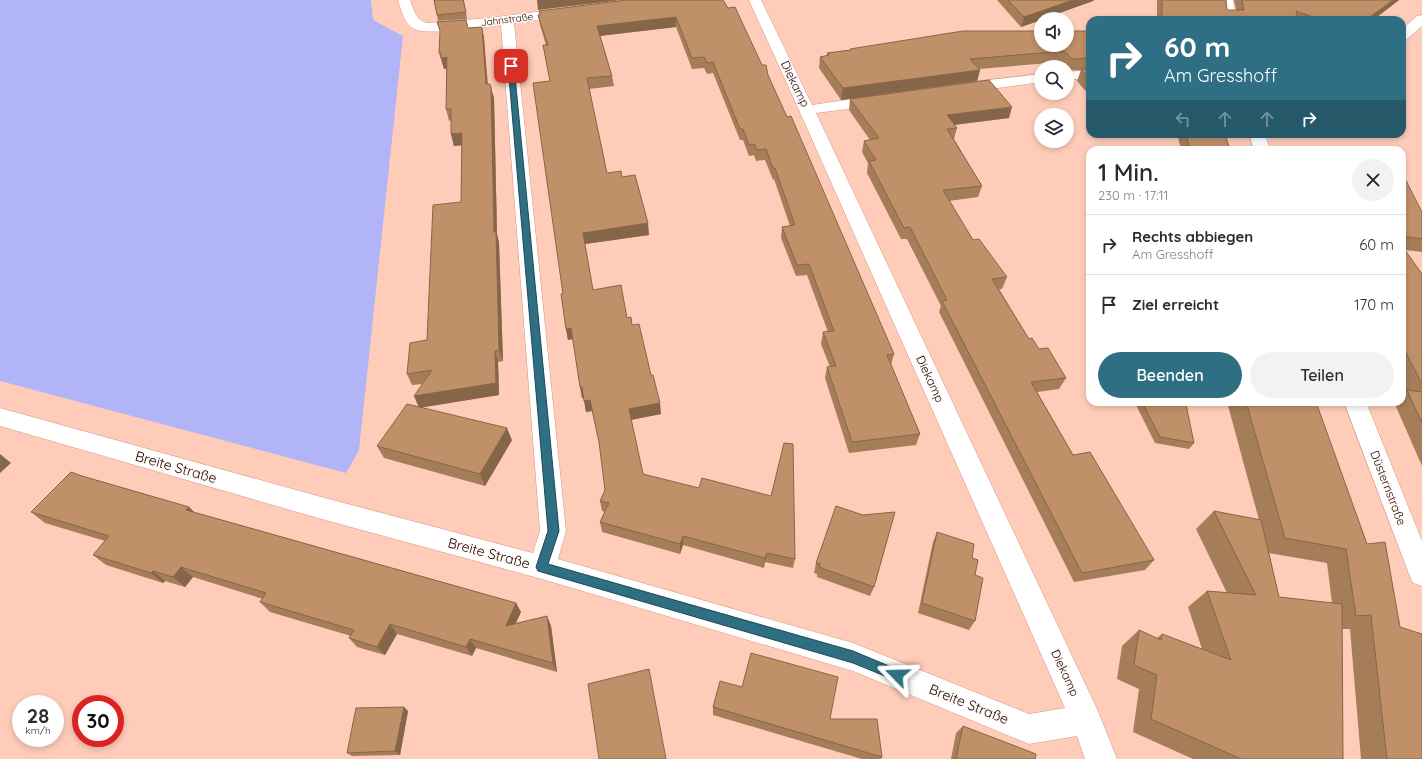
<!DOCTYPE html>
<html lang="de">
<meta charset="utf-8">
<style>
:root{--surface:#fff;--page:#f2f2f3;--text:#2b2b33;--muted:#7c7c81;--line:#e1e1e2;--accent:#2f6f83}
body{margin:0;font-family:Quicksand,sans-serif;background:var(--page);color:var(--text);height:100vh;display:flex;flex-direction:column;font-size:15px;white-space:nowrap}
*{box-sizing:border-box;margin:0}
p{font-size:13px;color:var(--muted)}
.icon{flex:none;width:22px;height:22px;fill:none;stroke:currentColor;stroke-width:2;stroke-linecap:round;stroke-linejoin:round}
.map{position:relative;flex:1;overflow:hidden}
.side{position:absolute;left:1086px;top:146px;width:320px;height:260px;display:flex;flex-direction:column;background:var(--surface);border-radius:12px;box-shadow:0 2px 6px #0003}
.side>*{flex:none}
.hud{position:absolute;left:1086px;top:16px;width:320px;height:122px;border-radius:12px;box-shadow:0 2px 6px #0003;background:#2f6f83;color:#fff;overflow:hidden}
.controls{position:absolute;left:1034px;top:12px;display:grid;gap:8px}
.controls a{display:grid;place-items:center;width:40px;height:40px;border-radius:50%;background:var(--surface);box-shadow:0 2px 6px #0003;font-size:20px}
.speed{position:absolute;left:12px;top:695px;display:flex;gap:8px;font-size:20px;font-weight:700;text-align:center}
.speed>*{display:grid;place-content:center;width:52px;height:52px;border-radius:50%;background:var(--surface);box-shadow:0 2px 6px #0003;line-height:1}
.speed small{font-size:10px;font-weight:400}
.speed .limit{border:6px solid #d22;background:#fff;color:#111}
.pin{position:absolute;display:grid;place-items:center;width:34px;height:34px;color:#fff;margin:-17px;border-radius:8px;box-shadow:0 2px 6px #0006}
.me{position:absolute;width:44px;margin:-22px;rotate:292deg;stroke-linejoin:round;filter:drop-shadow(0 0 3px #0008)}
.turn{display:flex;align-items:center;gap:14px;height:84px;padding:0 12px;font-size:18px}
.turn .icon{width:52px;height:52px;stroke-width:2.5}
.turn b{display:block;font-size:28px;line-height:34px}
.lanes{display:flex;align-items:center;height:38px;padding:0 12px;background:#0003;justify-content:center;gap:20px;direction:ltr}
.lanes .off{opacity:.35}
.round{display:grid;place-items:center;flex:none;width:42px;height:42px;border-radius:21px;background:var(--page)}
.overview{display:flex;align-items:center;justify-content:space-between;height:68px;padding:0 12px}
h1{font-size:24px;font-weight:600;line-height:30px}
.button{display:flex;gap:8px;margin-top:auto;padding:8px 12px}
.button a{flex:1;height:46px;border-radius:24px;background:var(--accent);color:#fff;font-size:16px;font-weight:600;line-height:46px;text-align:center}
.button a+a{background:var(--page);color:var(--text)}
ul{padding:0;list-style:none}
li{display:flex;align-items:center;gap:12px;height:60px;padding:0 12px;border-top:1px solid var(--line)}
li div{flex:1}
li b{display:block;font-size:15px}
li em{font-style:normal}
.map>svg:first-child{display:block}
</style>
<div class="map">
<svg width="1422" height="759" viewBox="0 0 1422 759">
<rect width="100%" height="100%" fill="#ffccb9"/>
<path fill="#b1b5f7" d="M0,0h371l2,20 30,16 -44,414 -13,23 -346,-92z"/>
<g fill="none" stroke-linecap="round" stroke-linejoin="round">
<g stroke="#d39781" stroke-width="1">
<path id="minor" d="M398,0h12c4,10 6,21 18,23l61,-5 78,-10 5,1 2,3 -2,3 -5,1 -53,7 52,508 -8,28 295,84 176,71 36,-6 -266,-598 -50,-110h12l51,105 68,-10 5,2 3,3 -3,3 -5,2 -64,8 281,596 20,50h-32l-8,-23 -48,8 -176,-73 -311,-92 -217,-59 -325,-94v-18l325,90 208,55 7,-22 -39,-506c-19,2 -70,11 -87,4 -10,-5 -13,-19 -16,-29z
M1221,0h12l4,20h-14z
M1422,15v11l-15,13 -5,1v-11l15,-13z
M1090,70v8l-23,2v-8z
M1041,74v8l-78,11 -5,-2 -3,-3 3,-3 5,-2z
M1249,134h16l5,16h-16z
M1344,402h22l56,139v45l-9,-3 -4,-9z"/>
</g>
<use href="#minor" fill="#fff" fill-rule="evenodd"/>
</g>
<path fill="#a57d59" fill-rule="evenodd" d="M434,0h30l3,19 -29,2 -1,-6z
M723,0l45,75 126,279 -3,11 29,69 -4,11 -67,8 -24,-75 2,-11h3l-9,-23 2,-12h5l-21,-57 -11,1 -15,-38 1,-11 8,-1 -16,-47 -1,1 -8,-20 -9,1 -2,-6 -5,1 -6,-16h-3l-27,-67 -6,1 -3,-6 -12,1 -16,-42 -76,9 12,40 2,10 -25,3 18,84 15,4 27,58 -64,9 8,46 34,28 5,7 29,89 -30,6 12,54 152,85 -2,9 -28,-6 -1,6 -81,-23 -3,9 -78,-22 -2,-10 5,-10 -3,-1 -2,-10 5,-11 -5,-45 -8,-34 -6,1 -2,-14h-2l-9,-59 -5,1 -2,-11 -16,-248 -7,-36h3l-6,-20 -2,-10z
M997,0h97l-1,1 -52,18v1l-20,7z
M1157,0h69l1,10h9l-2,-10h165l-26,20h-216z
M482,27l2,11 4,46 6,14 3,136 2,9 4,118 -5,1 1,33 -77,12 90,33 -27,46 -101,-28 -7,-12 42,-40 4,-22 -11,1 -5,-11 20,-34 34,-138 1,-57 -8,1 -3,-12v-14l-2,1 -3,-12v-40h-2l-5,-16 30,-25z
M1090,31v65l-13,-15 4,-11h-14v-3h-2l-5,-5 -81,7 1,1 -3,11 -136,19 -22,-32 1,-11 7,-1v-3l23,-3v-1z
M850,99l159,19 -55,7 3,3 -3,11 28,47 -4,11 -29,4 24,39 34,37 -5,12h-3l30,50 37,39 -7,11 -22,3 36,63 81,105 -9,10 -71,12 -135,-270 2,-6 -34,-67h-6l-34,-66 1,-10 -6,-11 2,-11 6,-1 -21,-30z
M1155,134h70l5,16h-49l-3,-13 -23,-2z
M1402,173l20,66v13l-17,-2 17,24v192l-28,-64h8v-8l4,-4 -4,-9z
M1136,402h37l21,41 -5,6 -34,-6 -20,-40z
M1227,402h89l106,357h-61l-11,-130h-8l1,130h-150l-60,-27 6,-43 -22,-10 5,-33 17,-16 18,8 5,-4 40,15 -14,-42 19,-16 20,2 -31,-64 18,-18 45,9zM1269,553l58,10 5,40 -53,-6z
M82,476l107,31 5,5 322,91 5,9 -5,11 31,-7 4,10 6,46 -81,-24 -4,8 -75,-22 -12,21 -28,-8 -8,-9 2,-2 -81,-24 -10,-10 3,-3 -70,-22 -8,10 -20,-6 -2,2 -57,-18 -13,-10 12,-14 -60,-18 -14,-11z
M836,506l38,81 -4,9 -53,-19v-3l-3,-1 2,-10z
M937,532l35,26 3,17v46l-6,9 -51,-17 15,-71z
M713,707l117,12 52,38 -1,2h-19l-149,-44z
M408,711l-8,44 -48,1 -5,-3z
M963,726l72,33h-84l5,-26z"/>
<path fill="#866649" d="M537,0h85l-84,10z
M1073,0h21l-1,1 -50,18h-2v1l-20,7 3,-10z
M1393,0h6l-26,20h-7z
M676,17v10l-78,9 -1,-10z
M482,27l2,11 4,57 -2,-11z
M447,57l3,11 -6,1 -3,-11z
M980,70l-3,11 -136,19 2,-12z
M491,87l3,11 3,136 2,9 4,118 -4,-11 -5,-118z
M1012,107l-3,11 -65,8 3,-11z
M462,133l3,12 -11,1 -3,-12z
M648,223l1,12 -64,9 -2,-11z
M571,328l2,11 -5,1 -2,-11z
M495,351l3,11 1,33 -80,13 -5,-12z
M580,387h2l2,11h-2z
M590,400l2,11 -6,1 -2,-11z
M660,403l1,11 -31,6 -1,-11z
M507,428l5,12 -27,46 -5,-12z
M0,454l11,9 -11,10z
M189,507l10,10 -13,-7z
M683,536v9l-3,9v-10z
M767,553l-2,9 -1,6 1,-10z
M181,567l12,10 -8,10 -12,-10z
M153,571l12,10 -2,2 -12,-10z
M516,603l5,9 -11,23 -4,-9z
M547,616l4,10 6,46 -4,-9z
M390,624l7,10 -12,21 -8,-8z
M470,639l6,9 -4,8 -6,-9z
M404,707l4,4 -8,44 -5,-4z"/>
<path fill="#c09168" stroke="#866649" d="M434,0h29l3,12 -29,3z
M627,0h96l5,8 7,-1 27,58h4l2,10 19,42 4,-1 103,238 -7,1 33,79 -68,8 -25,-75 9,-1 -13,-34 11,-1 -25,-67 -12,1 -15,-38 13,-2 -20,-57h-2l-7,-19 -9,1 -3,-6 -5,1 -6,-16h-3l-27,-67 -6,1 -3,-6 -12,1 -16,-41 -79,9 15,50 -25,2 20,95 14,-2 1,6 13,-2 13,48 -65,10 10,57 28,-5 6,33 4,-1 1,8 7,-1 12,51h2l7,28 -31,6 14,65 56,14 3,-10 69,18 13,-53 9,1 2,115 -28,-6 -2,5 -82,-22 -3,8 -80,-22 9,-19 -9,-2 5,-11 -6,-48 -9,-42 -6,1 -2,-14h-2l-9,-59 -5,1 -5,-35h2l-30,-211 17,-2 -7,-36h5l-10,-30h2l-1,-4z
M1008,0h65l-49,17z
M1162,0h64l1,10h17l-2,-10h151l-27,20h-45l-25,-9 2,9h-136z
M466,20l2,8 14,-1 4,57h4l1,3 3,145h2l3,118 -4,1 1,32 -82,13 18,-26 -25,4 3,-31 17,-3 6,-135 28,-3 1,-69 -11,1v-25h-5l1,-52 -6,1v-5h-2l1,-22 -3,-9z
M963,31h78v14h26v-14h23v27l-18,1 -8,-8 -94,8 10,11 -137,18 -23,-31 9,-2 -2,-2 24,-3 -1,-1z
M1090,68v11l-9,-9z
M989,80l23,27 -65,8 10,13 -10,1 35,57 -39,4 30,50 6,-1 28,38 -15,2 37,60 3,-1 7,11 9,-1 18,30 -35,4 42,73 17,-3 64,108 -72,13 -140,-272 5,-1 -37,-73 -6,1 -35,-67 7,-1 -12,-19 15,-3 -29,-39z
M1186,134h39l5,16h-40z
M1402,173l20,39v27l-20,-3z
M1402,246l20,28v110l-20,-39z
M1407,390l15,2v31z
M1142,402h31l13,2 8,39 -34,-6z
M1246,402h70l51,142 18,-2 15,85 22,7v125h-35l-16,-144 -15,1 -10,-67 -61,-11z
M407,404l100,24 -27,46 -103,-28z
M71,472l11,4 107,31 -3,3 330,93 -10,23 41,-10 6,47 -83,-24 -4,8 -76,-23 -13,23 -28,-9 5,-8 -94,-28 6,-9 -85,-26 -8,10 -20,-6 -2,2 -58,-18 16,-19 -78,-24z
M836,506l27,9 32,-3 -21,75 -55,-20 1,-3 -4,-1z
M1214,511l47,9 18,77 63,7 1,155h-102l-90,-40 6,-44 -23,-10 5,-35 22,10 1,-6 69,26 -24,-69 49,4z
M937,532l37,12 -2,14 6,2 -3,15 8,3 -8,43 -53,-18z
M751,653l87,24 -8,42h47l5,38 -169,-50 7,-26 22,6z
M649,669l17,90h-67l-11,-75z
M404,707l-9,44 -48,2 9,-45z
M963,726l73,28 -1,5h-79z"/>
<path fill="#2f6f83" stroke="#1f4855" d="M511,64l3,2 45,465 -11,33 305,87 48,20 2,4 -2,4 -4,2 -44,-18 -315,-92 -2,-4 12,-36 -40,-465z"/>
<g text-anchor="middle" stroke-width="3" stroke-linejoin="round" paint-order="stroke">
<g font-size="10" fill="#1b0702" stroke="#fff8f6">
<text transform="translate(507 19) rotate(-7)" y="4">Jahnstraße</text>
</g>
<g font-size="12" fill="#1b0702" stroke="#fff8f6">
<text transform="translate(795 84) rotate(64)" y="4">Diekamp</text>
<text transform="translate(930 379) rotate(65)" y="4">Diekamp</text>
<text transform="translate(1388 488) rotate(69)" y="4">Düsternstraße</text>
<text transform="translate(1065 673) rotate(65)" y="4">Diekamp</text>
</g>
<g font-size="14" fill="#1b0702" stroke="#fff8f6">
<text transform="translate(176 467) rotate(16)" y="5">Breite Straße</text>
<text transform="translate(489 553) rotate(15)" y="5">Breite Straße</text>
<text transform="translate(969 704) rotate(22)" y="5">Breite Straße</text>
</g>
</g>
</svg>
<div class="controls">
<a><svg class="icon" aria-label="sound" viewBox="0 0 24 24"><path d="M4 9h4l5-4v14l-5-4H4zM17 9q2 3 0 6"/></svg></a>
<a><svg class="icon" aria-label="search" viewBox="0 0 24 24"><circle cx="10" cy="10" r="6"/><path d="M15 15l6 6"/></svg></a>
<a><svg class="icon" aria-label="layers" viewBox="0 0 24 24"><path d="M12 4l9 5-9 5-9-5zM3 14l9 5 9-5"/></svg></a>
</div>
<div class="speed"><div>28<small>km/h</small></div><div class="limit">30</div></div>
<div class="pin" style="left:511px;top:66px;background:#d93025"><svg class="icon" aria-label="arrive" viewBox="0 0 24 24"><path d="M6 21V4h12l-3 4 3 4H6"/></svg></div>
<svg class="me" style="left:897px;top:675px" viewBox="-20 -20 40 40"><path d="M0-17L14 15 0 8-14 15z" fill="#2f6f83" stroke="#fff" stroke-width="4"/></svg>
<div class="hud">
<div class="turn"><svg class="icon" aria-label="right" viewBox="0 0 24 24"><path d="M7 20v-9h11M14 6l5 5-5 5"/></svg><div><b>60 m</b>Am Gresshoff</div></div>
<div class="lanes"><svg class="icon off" aria-label="left" viewBox="0 0 24 24"><path d="M17 20v-9H6M10 6l-5 5 5 5"/></svg><svg class="icon off" aria-label="ahead" viewBox="0 0 24 24"><path d="M12 20V5M6 11l6-6 6 6"/></svg><svg class="icon off" aria-label="ahead" viewBox="0 0 24 24"><path d="M12 20V5M6 11l6-6 6 6"/></svg><svg class="icon" aria-label="right" viewBox="0 0 24 24"><path d="M7 20v-9h11M14 6l5 5-5 5"/></svg></div>
</div>
<section class="side">
<div class="overview"><div><h1>1 Min.</h1><p>230 m · 17:11</p></div><a class="round"><svg class="icon" aria-label="close" viewBox="0 0 24 24"><path d="M6 6l12 12M18 6L6 18"/></svg></a></div>
<ul>
<li><svg class="icon" aria-label="right" viewBox="0 0 24 24"><path d="M7 20v-9h11M14 6l5 5-5 5"/></svg><div><b>Rechts abbiegen</b><p>Am Gresshoff</p></div><em>60 m</em></li>
<li><svg class="icon" aria-label="arrive" viewBox="0 0 24 24"><path d="M6 21V4h12l-3 4 3 4H6"/></svg><div><b>Ziel erreicht</b></div><em>170 m</em></li>
</ul>
<div class="button"><a>Beenden</a><a>Teilen</a></div>
</section>
</div>
